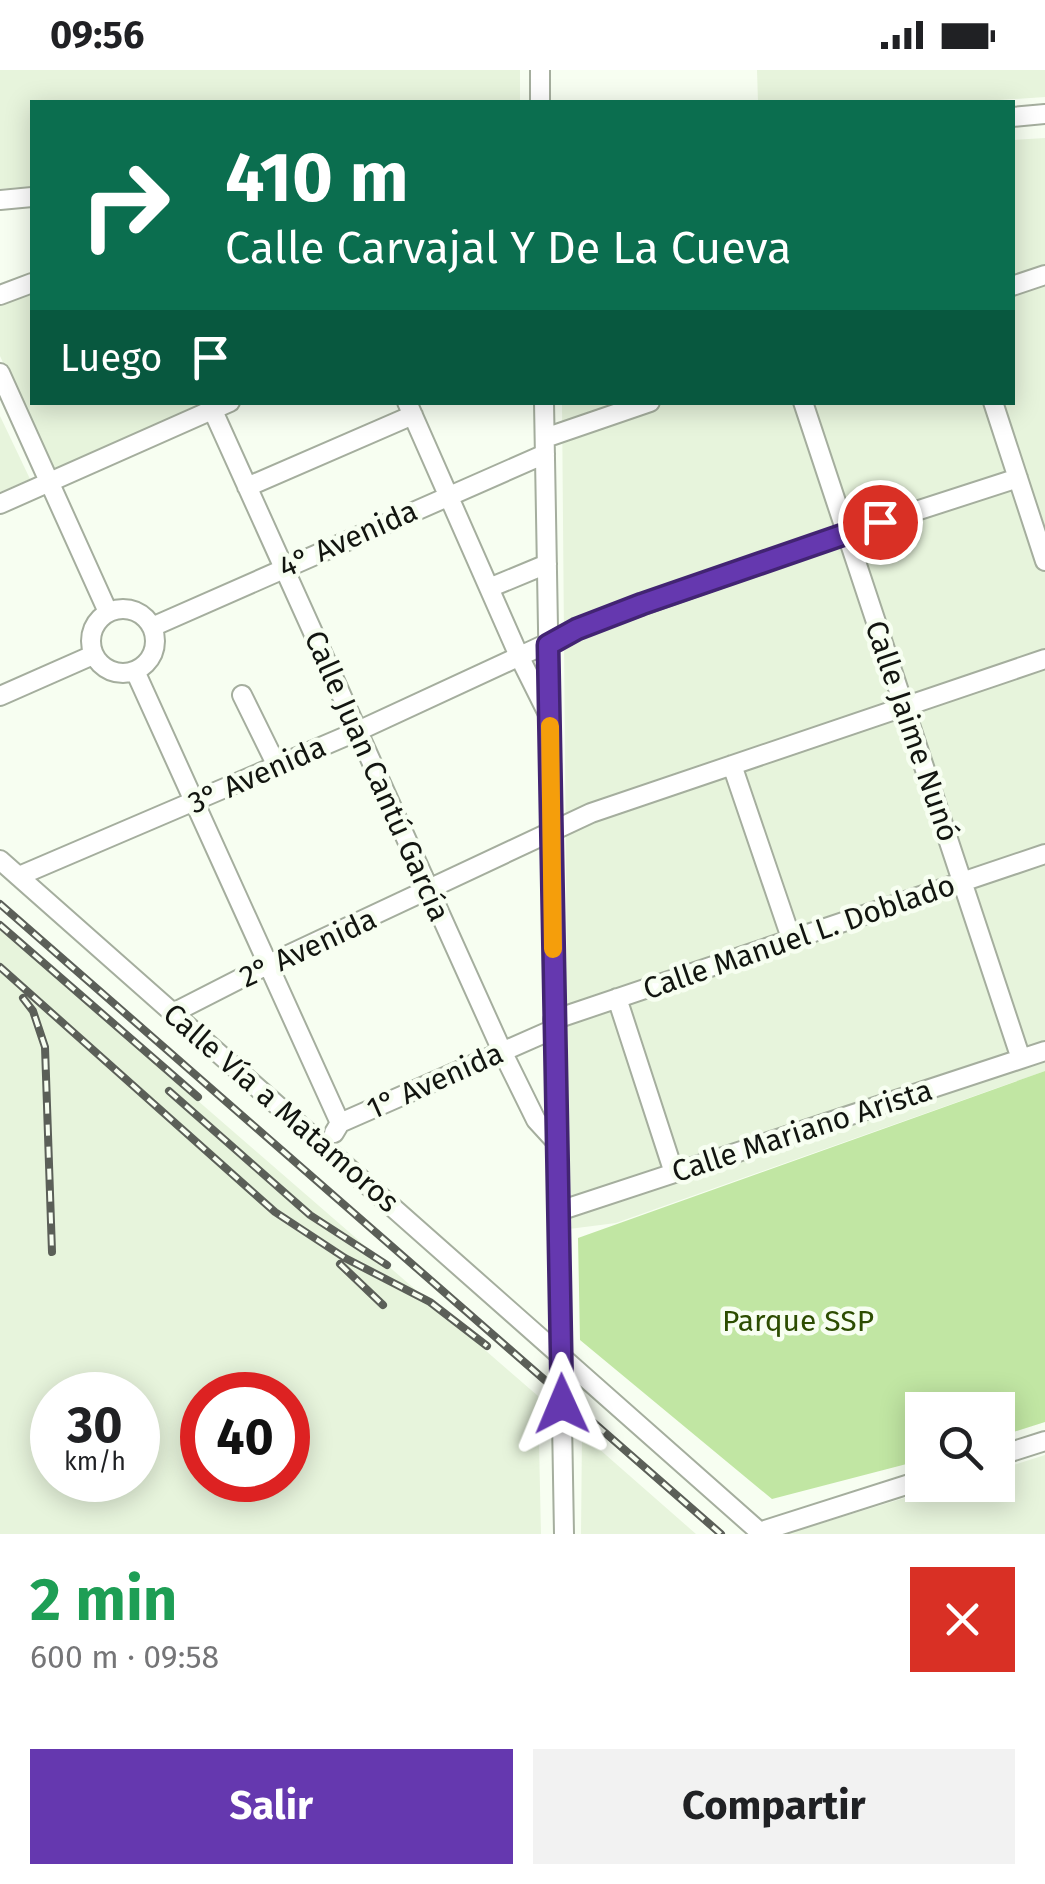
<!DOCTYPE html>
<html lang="es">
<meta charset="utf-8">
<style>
:root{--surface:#fff;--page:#f2f2f2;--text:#202124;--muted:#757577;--accent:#6538af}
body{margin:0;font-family:"Fira Sans",sans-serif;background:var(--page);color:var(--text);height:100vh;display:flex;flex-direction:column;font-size:38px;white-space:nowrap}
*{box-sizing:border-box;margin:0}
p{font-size:32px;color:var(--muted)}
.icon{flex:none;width:55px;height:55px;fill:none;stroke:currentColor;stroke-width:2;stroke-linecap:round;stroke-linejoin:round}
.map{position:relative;height:1464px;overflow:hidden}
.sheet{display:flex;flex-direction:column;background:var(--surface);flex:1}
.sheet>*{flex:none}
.banner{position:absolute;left:30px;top:30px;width:985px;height:305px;border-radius:0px;box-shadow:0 5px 25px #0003;background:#0b6e4f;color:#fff;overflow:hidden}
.tools{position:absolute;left:905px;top:1322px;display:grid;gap:20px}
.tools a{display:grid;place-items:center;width:110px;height:110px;border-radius:0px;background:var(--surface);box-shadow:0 5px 25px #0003;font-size:50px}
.speed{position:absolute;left:30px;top:1302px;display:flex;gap:20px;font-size:50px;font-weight:700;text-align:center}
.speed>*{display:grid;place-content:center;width:130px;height:130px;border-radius:50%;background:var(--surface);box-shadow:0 5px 25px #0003;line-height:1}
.speed small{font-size:25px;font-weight:400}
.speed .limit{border:15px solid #d22;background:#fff;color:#111}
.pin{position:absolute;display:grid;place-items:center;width:85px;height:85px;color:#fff;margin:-42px;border:5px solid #fff;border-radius:50%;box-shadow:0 2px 10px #0007}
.me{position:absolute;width:110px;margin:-55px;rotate:359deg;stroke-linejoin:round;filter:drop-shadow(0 0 8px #0008)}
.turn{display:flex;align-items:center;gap:35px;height:210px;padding:0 30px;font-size:45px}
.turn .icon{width:130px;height:130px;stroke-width:2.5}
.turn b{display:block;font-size:70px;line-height:85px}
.then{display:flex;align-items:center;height:95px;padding:0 30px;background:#0003;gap:20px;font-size:38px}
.round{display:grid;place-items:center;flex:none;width:105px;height:105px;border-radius:0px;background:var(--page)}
.head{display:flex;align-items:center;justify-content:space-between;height:170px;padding:0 30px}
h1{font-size:60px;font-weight:700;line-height:75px;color:#1e9e55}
.button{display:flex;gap:20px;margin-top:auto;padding:20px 30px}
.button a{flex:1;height:115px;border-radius:0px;background:var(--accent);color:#fff;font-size:40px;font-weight:700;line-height:115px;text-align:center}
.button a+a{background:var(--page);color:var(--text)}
.status{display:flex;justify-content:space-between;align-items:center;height:70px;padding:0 50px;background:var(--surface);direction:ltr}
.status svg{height:28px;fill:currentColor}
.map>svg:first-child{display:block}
</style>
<div class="status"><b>09:56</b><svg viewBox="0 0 49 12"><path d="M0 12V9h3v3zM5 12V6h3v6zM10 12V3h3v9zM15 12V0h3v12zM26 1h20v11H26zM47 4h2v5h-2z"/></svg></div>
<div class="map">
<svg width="1045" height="1464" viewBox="0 0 1045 1464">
<rect width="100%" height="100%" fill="#f7fef1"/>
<path fill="#e7f4dc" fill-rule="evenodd" d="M0,0h520v32h-488v84l-32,3z
M757,0h288v27l-76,5h-211z
M1045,68v933l-429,152 -47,6 -7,-826 450,-1 1,-262z
M32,220v112h170l1,4 -149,67 -54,-117v-53z
M0,346l30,63 -30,13z
M0,859l538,467 3,138h-541zM52,1325h86v85h-86zM288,1325v85h-86v-85z
M582,1364l114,100h-115z
M1045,1385v79h-259l161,-49h51v-15z"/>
<path fill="#c1e6a3" d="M1045,1001v351l-47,15v-27h-76v50l-150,39 -192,-159 -2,-102z"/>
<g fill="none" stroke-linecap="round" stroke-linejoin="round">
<g stroke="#a5ae9e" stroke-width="22">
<path id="minor" d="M540,0v32
M1012,47l33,-3
M0,130l32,-3
M1012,216l33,-11
M0,225l32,-12
M0,303l108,239
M209,332l293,649 34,69 22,24
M407,332l112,254 28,56
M544,332l20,1132
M803,332l218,657
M993,332l52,159
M545,368l105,-36
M247,417l166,-72
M0,434l230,-102
M489,518l58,-24
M91 571a32 32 0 1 1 64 0a32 32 0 1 1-64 0Z
M152,557l393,-173
M135,601l205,452
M242,625l35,71
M0,626l93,-41
M732,695l59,173
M0,790l762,674
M19,806l339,-145 231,-107 256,-90 173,-56
M617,928l57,175
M173,943l96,-49 322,-151 454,-154
M553,950l492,-166
M334,1063l6,-10 214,-94
M559,1141l486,-160
M998,1386l47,-15
M759,1462l163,-52"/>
</g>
<use href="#minor" stroke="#fff" stroke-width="18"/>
<g stroke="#5b5f58" stroke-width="8">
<path id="rail" d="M0,834l721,630
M0,855l198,172
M0,897l275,245 70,46 85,44 57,44
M23,928l10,13 12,36 7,205
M169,1021l141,124 77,50
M340,1194l43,41"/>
</g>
<use href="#rail" stroke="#f7fef1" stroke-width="4" stroke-dasharray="11" stroke-linecap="butt"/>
</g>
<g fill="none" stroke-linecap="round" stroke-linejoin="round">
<g stroke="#422472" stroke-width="25">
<path id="route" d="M562,1334l-14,-759 29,-16 65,-25 238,-82"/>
</g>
<use href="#route" stroke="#6538af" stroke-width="18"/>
<path stroke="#f59e0b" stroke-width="18" d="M550,656l3,223"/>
</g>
<g text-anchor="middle" stroke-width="9" stroke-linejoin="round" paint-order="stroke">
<g font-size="30" fill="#121510" stroke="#f7fef1">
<text transform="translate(348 469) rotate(-24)" y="10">4° Avenida</text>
<text transform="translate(912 661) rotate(71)" y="10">Calle Jaime Nunó</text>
<text transform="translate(257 705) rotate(-24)" y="10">3° Avenida</text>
<text transform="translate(377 706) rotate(66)" y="10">Calle Juan Cantú García</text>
<text transform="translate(799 867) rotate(-19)" y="10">Calle Manuel L. Doblado</text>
<text transform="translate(308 878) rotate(-25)" y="10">2° Avenida</text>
<text transform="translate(435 1011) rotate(-24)" y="10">1° Avenida</text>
<text transform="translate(281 1038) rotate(41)" y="10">Calle Vía a Matamoros</text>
<text transform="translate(802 1061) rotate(-18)" y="10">Calle Mariano Arista</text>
</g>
<g font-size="30" fill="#2c4c00" stroke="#f7fef1">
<text x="798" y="1261">Parque SSP</text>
</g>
</g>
</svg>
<div class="tools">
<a><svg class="icon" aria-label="search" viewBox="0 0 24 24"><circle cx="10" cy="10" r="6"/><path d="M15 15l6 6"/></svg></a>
</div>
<div class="speed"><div>30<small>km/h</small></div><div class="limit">40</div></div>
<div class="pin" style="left:880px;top:452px;background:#d93025"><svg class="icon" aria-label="arrive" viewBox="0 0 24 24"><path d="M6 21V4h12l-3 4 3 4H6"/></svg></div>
<svg class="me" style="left:562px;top:1334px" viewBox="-20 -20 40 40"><path d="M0-17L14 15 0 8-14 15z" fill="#6538af" stroke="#fff" stroke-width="4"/></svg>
<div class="banner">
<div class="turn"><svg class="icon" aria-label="right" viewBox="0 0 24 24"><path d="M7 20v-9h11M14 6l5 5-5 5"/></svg><div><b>410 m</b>Calle Carvajal Y De La Cueva</div></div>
<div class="then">Luego<svg class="icon" aria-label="arrive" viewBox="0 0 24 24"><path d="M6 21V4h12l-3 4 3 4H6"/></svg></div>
</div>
</div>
<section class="sheet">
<div class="head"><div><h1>2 min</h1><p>600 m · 09:58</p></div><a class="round" style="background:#d93025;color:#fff"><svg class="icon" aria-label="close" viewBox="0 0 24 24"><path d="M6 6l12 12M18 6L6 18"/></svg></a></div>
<div class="button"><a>Salir</a><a>Compartir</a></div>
</section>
